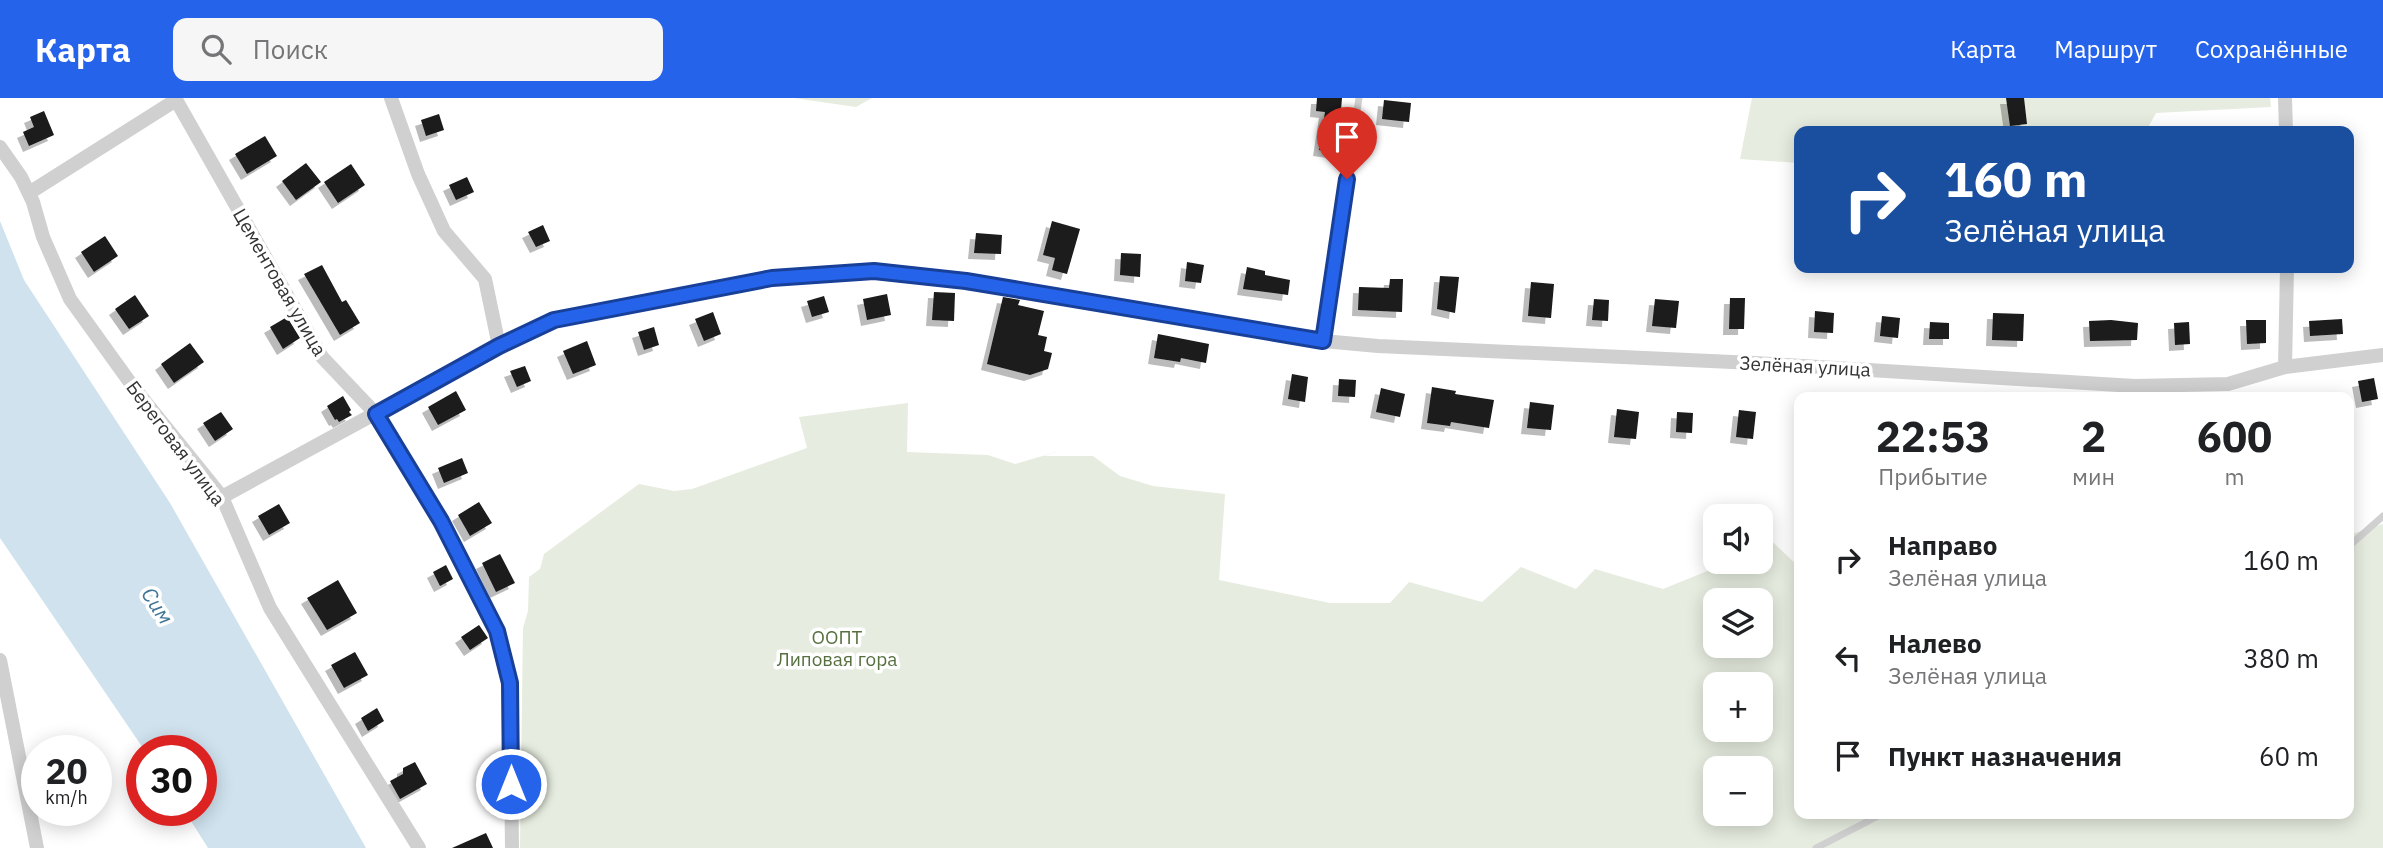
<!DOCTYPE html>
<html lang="ru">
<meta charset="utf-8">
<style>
:root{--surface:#fff;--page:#f6f6f6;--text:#202124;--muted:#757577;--accent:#2563eb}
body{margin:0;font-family:"IBM Plex Sans",sans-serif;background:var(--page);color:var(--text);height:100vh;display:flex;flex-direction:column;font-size:26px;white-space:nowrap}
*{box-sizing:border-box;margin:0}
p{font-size:23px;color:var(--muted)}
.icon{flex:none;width:38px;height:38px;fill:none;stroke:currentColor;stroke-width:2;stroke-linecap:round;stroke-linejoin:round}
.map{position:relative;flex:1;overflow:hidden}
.panel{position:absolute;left:1794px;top:294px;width:560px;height:427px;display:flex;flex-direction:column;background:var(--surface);border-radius:14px;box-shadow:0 4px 18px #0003}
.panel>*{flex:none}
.hud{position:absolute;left:1794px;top:28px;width:560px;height:147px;border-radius:14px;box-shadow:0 4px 18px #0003;background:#1a4fa0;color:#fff;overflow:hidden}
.fabs{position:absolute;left:1703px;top:406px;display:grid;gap:14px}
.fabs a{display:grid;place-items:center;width:70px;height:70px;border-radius:14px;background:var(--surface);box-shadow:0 4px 18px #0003;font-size:35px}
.speed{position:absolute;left:21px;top:637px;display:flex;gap:14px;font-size:35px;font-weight:700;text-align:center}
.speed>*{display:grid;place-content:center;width:91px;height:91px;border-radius:50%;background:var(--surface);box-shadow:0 4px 18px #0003;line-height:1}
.speed small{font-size:18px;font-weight:400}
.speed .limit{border:10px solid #d22;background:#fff;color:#111}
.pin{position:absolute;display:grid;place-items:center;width:60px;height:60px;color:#fff;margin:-72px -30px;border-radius:50% 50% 50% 0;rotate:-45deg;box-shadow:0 0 7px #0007}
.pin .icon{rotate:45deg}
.me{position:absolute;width:77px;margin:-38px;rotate:0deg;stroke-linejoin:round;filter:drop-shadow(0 0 5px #0008)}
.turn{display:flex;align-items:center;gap:24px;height:147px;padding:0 35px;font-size:32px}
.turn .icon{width:91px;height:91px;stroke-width:2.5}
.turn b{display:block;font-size:49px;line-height:60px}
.eta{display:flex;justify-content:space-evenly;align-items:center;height:119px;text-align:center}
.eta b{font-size:42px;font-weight:700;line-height:49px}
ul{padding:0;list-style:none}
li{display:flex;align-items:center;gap:21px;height:98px;padding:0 35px}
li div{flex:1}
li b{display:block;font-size:26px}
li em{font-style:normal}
header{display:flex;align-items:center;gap:42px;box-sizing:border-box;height:98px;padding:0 35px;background:var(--accent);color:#fff}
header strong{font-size:33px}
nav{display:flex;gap:38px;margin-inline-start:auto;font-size:24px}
.search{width:490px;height:63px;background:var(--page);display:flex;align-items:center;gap:18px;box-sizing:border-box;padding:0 24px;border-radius:14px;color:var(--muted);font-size:26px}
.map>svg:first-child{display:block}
</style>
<header>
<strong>Карта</strong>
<div class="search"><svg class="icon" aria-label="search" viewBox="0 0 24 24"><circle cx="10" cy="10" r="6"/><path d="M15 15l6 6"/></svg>Поиск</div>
<nav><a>Карта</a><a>Маршрут</a><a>Сохранённые</a></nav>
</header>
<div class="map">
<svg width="2383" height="750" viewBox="0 0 2383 750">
<defs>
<filter id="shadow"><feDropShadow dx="-6" dy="6" stdDeviation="0" flood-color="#0004"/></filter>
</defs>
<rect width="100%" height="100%" fill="#fff"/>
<path fill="#e6ecdf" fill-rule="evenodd" d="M794,0h78l-16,9z
M1752,0h518l1,9 -115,6 -10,18h-347v32l-59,-4z
M908,305l-1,49 81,3 27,9 48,-14 -19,6h49l27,20 33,10 72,8 -6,86 111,23h60l19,-21 73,20 39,-35 55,22 19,-20 68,20 59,-24 3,-3h35l1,-31 38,36v247h549l1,-279 34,-11v324h-1863l3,-220 5,-17 1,-34 11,-8 4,-15 95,-70 35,7 18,-2 115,-41 -8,-31zM1715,502h45v46h-45zM1715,586h45v46h-45zM1715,670h45v46h-45z"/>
<path fill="#cfe2ee" d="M0,123l24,59 146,223 196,345h-158l-24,-38h17v-59h-56l-145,-213z"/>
<path fill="#1a1a1a" filter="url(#shadow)" d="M1317,0h25l-3,36 4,1 -3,18 -21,-3 6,-38 -9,-1z
M2006,0h18l3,26 -17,2z
M1384,2l27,3 -2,19 -27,-3z
M44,13l10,24 -25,11 -6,-14 11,-5 -4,-10z
M439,16l5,16 -18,6 -5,-16z
M265,38l12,20 -30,18 -12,-20z
M306,65l15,19 -25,18 -14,-19z
M351,66l14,21 -27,18 -14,-21z
M467,79l7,15 -18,8 -7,-15z
M1052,123l28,8 -13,45 -15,-4 3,-12 -12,-3z
M543,127l7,16 -14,6 -8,-15z
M976,135l26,2 -1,19 -27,-1z
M105,138l13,20 -24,16 -13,-20z
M1121,155l20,1 -1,23 -20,-2z
M1187,164l17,3 -3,18 -16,-2z
M322,167l20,37 4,-2 14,23 -20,12 -36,-61z
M1247,169l18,4v4l25,5 -2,15 -45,-6z
M1440,178l19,1 -4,36 -18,-4z
M1390,181h13l-1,33 -44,-2 1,-23 30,1z
M1531,184l23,2 -3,34 -23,-2z
M934,194l21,1 -1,28 -22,-1z
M887,196l4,21 -24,5 -4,-21z
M135,197l14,21 -20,13 -14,-20z
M824,198l5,16 -17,5 -5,-16z
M1003,199l17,3 -2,5 26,6 -6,24 9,2 -3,14 8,2 -4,16 -18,6 -43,-11z
M1730,200h15l-1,31h-15z
M1594,201l15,1 -1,21 -16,-1z
M1655,201l24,2 -3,27 -24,-2z
M1815,213l19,2 -1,20 -19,-1z
M713,214l8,22 -17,7 -9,-22z
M1993,215l31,1 -1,27 -31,-1z
M1882,218l18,2 -2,20 -18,-2z
M287,219l13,21 -17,11 -13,-22z
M2342,221l1,15 -33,2 -1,-15z
M2111,222l27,3 -1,17 -47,1 -1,-20z
M2246,222h20v23l-19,1z
M1930,224l19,1v16h-20z
M2189,224l1,22 -15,1 -1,-22z
M654,229l5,18 -15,5 -6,-18z
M1158,236l51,10 -3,19 -25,-5 -1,4 -26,-4z
M587,243l9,24 -23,9 -10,-23z
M190,245l14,19 -30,21 -13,-19z
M525,268l6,15 -14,6 -7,-16z
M1292,276l16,3 -3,25 -17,-3z
M2374,280l4,21 -16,3 -4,-21z
M1339,281l17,1 -1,17 -17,-1z
M1432,289l24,4 -1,3 39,6 -5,28 -38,-6 -1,4 -23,-3z
M1381,290l24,6 -5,23 -24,-5z
M456,293l10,19 -28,15 -10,-18z
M343,298l8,14 -2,2 3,3 -13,7 -2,-3 -2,1 -8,-14z
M1530,304l24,3 -3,25 -24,-2z
M1617,311l22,3 -3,27 -22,-2z
M1739,312l17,2 -3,27 -17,-2z
M221,314l12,17 -18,12 -12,-18z
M1677,314l16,1 -1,20 -16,-1z
M462,360l6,15 -24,10 -6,-15z
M479,404l13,21 -22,13 -12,-21z
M279,406l11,19 -21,12 -11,-19z
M500,456l15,29 -19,9 -14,-29z
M446,467l7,14 -13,7 -7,-14z
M338,482l19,33 -30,17 -20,-32z
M479,527l9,13 -18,12 -9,-13z
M355,554l13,23 -24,13 -13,-23z
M377,610l7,13 -16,10 -7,-13z
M415,664l12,22 -27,15 -10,-18 13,-7v-6z
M486,735l7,15h-41z"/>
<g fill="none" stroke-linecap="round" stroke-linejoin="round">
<path stroke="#d0d0d0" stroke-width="7" d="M1323,243l36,-243
M2348,449l35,-31
M1816,750l66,-34"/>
<path stroke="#d0d0d0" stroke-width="14" d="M175,0l147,259 54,57 65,107 56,110 13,52 2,165
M391,0l27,76 26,57 41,48 14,67
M2285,0l1,33
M0,49l21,30 12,25 10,35 27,62 64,89 88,109 48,111 149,240
M29,95l147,-93
M2285,269l2,-99
M222,399l277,-151 55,-26 218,-42 102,-7 92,10 357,60 55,5 376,17 381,23 93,-2 57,-17 98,-12
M0,562l37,188"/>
</g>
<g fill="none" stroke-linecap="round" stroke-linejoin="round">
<g stroke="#184099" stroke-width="18">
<path id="route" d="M511,686l-1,-101 -13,-52 -56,-110 -65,-107 123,-68 55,-26 218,-42 102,-7 92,10 357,60 24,-162"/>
</g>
<use href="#route" stroke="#2563eb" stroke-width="12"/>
</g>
<g text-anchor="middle" stroke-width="7" stroke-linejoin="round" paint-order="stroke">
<g font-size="19" fill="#333" stroke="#fff">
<text transform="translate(280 184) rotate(60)" y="7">Цементовая улица</text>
<text transform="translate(1805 268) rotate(3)" y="7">Зелёная улица</text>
<text transform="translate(176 345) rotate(53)" y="7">Береговая улица</text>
</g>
<g font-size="19" fill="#56703f" stroke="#fff">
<text x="837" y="546">ООПТ<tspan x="837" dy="22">Липовая гора</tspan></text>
</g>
<g font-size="21" font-style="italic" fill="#3f7597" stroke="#fff">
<text transform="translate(157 508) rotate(57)" y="7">Сим</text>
</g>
</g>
</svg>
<div class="fabs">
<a><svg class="icon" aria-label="sound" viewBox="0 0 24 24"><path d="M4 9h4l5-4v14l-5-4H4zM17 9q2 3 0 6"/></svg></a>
<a><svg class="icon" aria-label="layers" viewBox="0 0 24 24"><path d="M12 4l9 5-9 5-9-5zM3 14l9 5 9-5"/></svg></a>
<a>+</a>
<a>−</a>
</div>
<div class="speed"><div>20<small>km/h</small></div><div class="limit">30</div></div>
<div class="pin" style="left:1347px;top:81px;background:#d93025"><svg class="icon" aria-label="arrive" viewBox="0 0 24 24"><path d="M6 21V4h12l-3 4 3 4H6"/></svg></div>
<svg class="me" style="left:511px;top:686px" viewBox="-20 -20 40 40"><circle r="17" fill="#2563eb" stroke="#fff" stroke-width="3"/><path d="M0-11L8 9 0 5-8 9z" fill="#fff"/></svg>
<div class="hud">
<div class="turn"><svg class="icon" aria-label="right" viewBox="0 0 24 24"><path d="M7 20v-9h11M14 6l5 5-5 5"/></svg><div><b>160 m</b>Зелёная улица</div></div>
</div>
<section class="panel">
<div class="eta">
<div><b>22:53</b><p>Прибытие</p></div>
<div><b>2</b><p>мин</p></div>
<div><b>600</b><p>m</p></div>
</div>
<ul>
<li><svg class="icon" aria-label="right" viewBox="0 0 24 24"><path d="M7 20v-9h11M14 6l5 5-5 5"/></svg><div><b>Направо</b><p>Зелёная улица</p></div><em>160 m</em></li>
<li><svg class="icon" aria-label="left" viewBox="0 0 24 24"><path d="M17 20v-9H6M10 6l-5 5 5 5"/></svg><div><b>Налево</b><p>Зелёная улица</p></div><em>380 m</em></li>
<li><svg class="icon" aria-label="arrive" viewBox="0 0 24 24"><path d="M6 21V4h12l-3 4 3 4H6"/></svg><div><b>Пункт назначения</b></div><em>60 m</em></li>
</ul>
</section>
</div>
